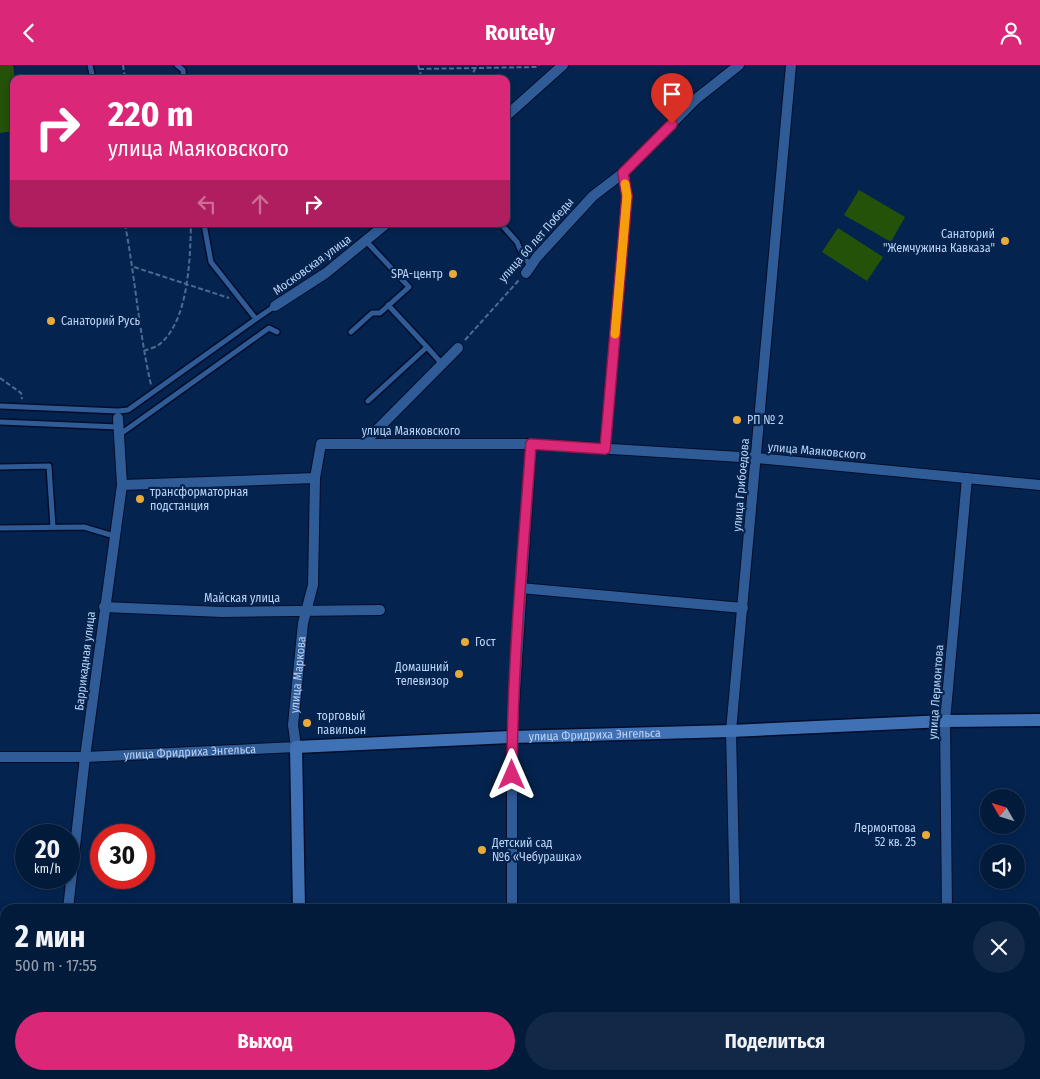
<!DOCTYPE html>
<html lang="ru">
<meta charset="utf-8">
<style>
:root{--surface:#031b3b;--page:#112846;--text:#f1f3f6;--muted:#97a1af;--line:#243955;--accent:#db2777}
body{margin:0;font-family:"Fira Sans Condensed",sans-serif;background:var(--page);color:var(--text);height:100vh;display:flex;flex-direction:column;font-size:19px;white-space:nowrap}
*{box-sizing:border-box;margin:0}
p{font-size:16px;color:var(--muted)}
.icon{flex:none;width:28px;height:28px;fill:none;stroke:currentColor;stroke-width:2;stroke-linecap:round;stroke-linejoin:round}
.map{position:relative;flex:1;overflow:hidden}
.panel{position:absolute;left:0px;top:839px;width:1040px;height:176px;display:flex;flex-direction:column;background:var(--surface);border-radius:15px 15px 0 0;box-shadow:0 2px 8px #0003,0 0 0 1px var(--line)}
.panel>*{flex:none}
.guide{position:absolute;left:10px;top:10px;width:500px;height:152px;border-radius:10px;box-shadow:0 2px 8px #0003,0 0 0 1px var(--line);background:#db2777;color:#fff;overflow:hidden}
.needle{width:32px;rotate:309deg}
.controls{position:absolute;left:980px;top:724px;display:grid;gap:10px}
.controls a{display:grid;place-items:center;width:45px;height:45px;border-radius:50%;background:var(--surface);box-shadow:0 2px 8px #0003,0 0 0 1px var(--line);font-size:25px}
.speed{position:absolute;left:15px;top:759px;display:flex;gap:10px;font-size:25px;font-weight:700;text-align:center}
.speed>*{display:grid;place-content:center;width:65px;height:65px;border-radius:50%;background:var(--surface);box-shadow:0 2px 8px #0003,0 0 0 1px var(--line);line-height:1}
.speed small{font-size:12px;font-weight:400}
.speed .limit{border:8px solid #d22;background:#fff;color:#111}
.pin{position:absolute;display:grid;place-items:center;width:42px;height:42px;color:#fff;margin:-51px -21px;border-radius:50% 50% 50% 0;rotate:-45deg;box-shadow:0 0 5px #0007}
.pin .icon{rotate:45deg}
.me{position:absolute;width:55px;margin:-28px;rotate:0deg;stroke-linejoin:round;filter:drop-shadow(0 0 4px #0008)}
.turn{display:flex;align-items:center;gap:18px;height:105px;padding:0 15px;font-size:22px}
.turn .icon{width:65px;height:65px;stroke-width:2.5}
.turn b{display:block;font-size:35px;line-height:42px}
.lanes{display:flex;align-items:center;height:48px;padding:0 15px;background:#0003;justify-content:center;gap:25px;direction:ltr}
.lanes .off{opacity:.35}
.round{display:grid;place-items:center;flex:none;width:52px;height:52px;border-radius:26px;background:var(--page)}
.overview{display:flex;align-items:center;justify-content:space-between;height:85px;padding:0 15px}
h1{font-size:30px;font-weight:700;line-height:38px}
.cta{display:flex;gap:10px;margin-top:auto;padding:10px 15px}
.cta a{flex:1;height:58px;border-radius:30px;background:var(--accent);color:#fff;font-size:20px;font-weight:700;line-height:58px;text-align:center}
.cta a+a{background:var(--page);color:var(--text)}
header{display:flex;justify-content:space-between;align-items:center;height:65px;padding:0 15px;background:var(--accent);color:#fff;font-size:22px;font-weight:700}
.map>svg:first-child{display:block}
</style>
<header><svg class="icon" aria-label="back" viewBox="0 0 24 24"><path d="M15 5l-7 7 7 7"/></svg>Routely<svg class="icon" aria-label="person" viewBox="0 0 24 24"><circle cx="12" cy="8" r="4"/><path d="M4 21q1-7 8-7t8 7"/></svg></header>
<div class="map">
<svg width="1040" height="1014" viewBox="0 0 1040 1014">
<rect width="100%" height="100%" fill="#04244f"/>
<path fill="#245208" d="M0,0h13l2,14h-1v52l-14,2z
M859,125l46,27 -14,25 -47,-27z
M838,163l45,29 -16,24 -45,-29z"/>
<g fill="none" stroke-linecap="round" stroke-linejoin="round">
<g stroke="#000d2a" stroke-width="8">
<path id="lane" d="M90,0l3,14
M177,0l6,5 1,9
M501,159l16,18 6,14 7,9
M256,254l19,-13
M351,267l21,-19h8l29,-26 -43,-46
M427,282l16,18
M368,336l59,-54 -39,-42
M0,341l118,5 10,-1 128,-91 -45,-57 -7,-38
M0,357l118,5
M119,370l150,-107 8,4
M0,402l49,-1 4,61
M0,463l84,-1 30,9"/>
</g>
<g stroke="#000d2a" stroke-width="12">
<g id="street">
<path d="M506,51l57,-51"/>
<path d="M526,208l11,-16 56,-61 30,-23 73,-74 43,-34"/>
<path d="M275,241l51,-33 60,-49"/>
<path d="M363,379l95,-96"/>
<path d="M605,384l22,-253 -4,-23"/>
<path d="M122,420l193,-7"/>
<path d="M520,523l223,20"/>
<path d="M104,542l118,5 158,-2"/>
<path id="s1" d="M0,692h85l211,-10 -3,-22 10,-102 10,-38 2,-107 6,-34h210l225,14 284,27"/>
<path d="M68,844l17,-152 37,-272 -4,-67"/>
<path d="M512,844v-172l19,-293"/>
<path d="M735,844l-4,-178 60,-666"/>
<path d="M947,844l-2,-188 22,-243"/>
<path d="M1035,880h5"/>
<path d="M0,885h5"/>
<path d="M77,1010l1,4"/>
<path d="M516,1010v4"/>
<path d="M739,1010v4"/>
</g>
</g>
<g stroke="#000d2a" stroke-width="15">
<g id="secondary">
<path id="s2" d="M299,844l-3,-162 216,-10 219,-6 214,-10 95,-1"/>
<path d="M302,1010v4"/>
</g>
</g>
<path stroke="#4e6b92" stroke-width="2" stroke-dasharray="5 2.5" stroke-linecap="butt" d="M123,0l2,14
M418,0l4,14
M419,4l118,-2 2,-2
M470,14l7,-14
M125,159c10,53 14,108 26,161
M134,202l95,31
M282,226l-1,-3 50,-33
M465,275l54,-60
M144,286c5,-2 13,-4 17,-8 28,-25 29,-84 30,-119
M0,313l21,15 1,6"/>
<use href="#lane" stroke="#2f5b96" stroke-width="5"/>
<use href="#street" stroke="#2f5b96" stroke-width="10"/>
<use href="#secondary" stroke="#4071b4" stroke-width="12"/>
</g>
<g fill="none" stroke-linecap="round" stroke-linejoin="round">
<g stroke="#8e194d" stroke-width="12">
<path id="route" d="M512,710c0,-110 11,-221 19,-331l74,5 22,-253 -4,-23 49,-49"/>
</g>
<use href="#route" stroke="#db2777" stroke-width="9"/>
<path stroke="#f59e0b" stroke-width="9" d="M615,269l12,-138 -2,-12"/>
</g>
<g fill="#eaaa39" stroke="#04244f" stroke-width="2">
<circle cx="1005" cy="176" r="5"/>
<circle cx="453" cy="209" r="5"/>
<circle cx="51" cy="256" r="5"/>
<circle cx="737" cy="355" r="5"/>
<circle cx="140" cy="434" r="5"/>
<circle cx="465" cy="577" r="5"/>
<circle cx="459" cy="609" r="5"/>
<circle cx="307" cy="658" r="5"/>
<circle cx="926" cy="770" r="5"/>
<circle cx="482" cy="785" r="5"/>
</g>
<g text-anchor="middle" stroke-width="4.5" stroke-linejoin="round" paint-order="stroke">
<g font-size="12" fill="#bcd4f6" stroke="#04244f" text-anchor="start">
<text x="995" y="173" text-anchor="end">Санаторий<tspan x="995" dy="14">"Жемчужина Кавказа"</tspan></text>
<text x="443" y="213" text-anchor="end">SPA-центр</text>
<text x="61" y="260">Санаторий Русь</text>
<text x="747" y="359">РП № 2</text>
<text x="150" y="431">трансформаторная<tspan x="150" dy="14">подстанция</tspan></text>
<text x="475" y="581">Гост</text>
<text x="449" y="606" text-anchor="end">Домашний<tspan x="449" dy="14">телевизор</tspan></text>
<text x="317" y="655">торговый<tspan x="317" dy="14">павильон</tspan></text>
<text x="916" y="767" text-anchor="end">Лермонтова<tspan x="916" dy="14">52 кв. 25</tspan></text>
<text x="492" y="782">Детский сад<tspan x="492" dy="14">№6 «Чебурашка»</tspan></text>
</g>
<g font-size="12" fill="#bcd4f6" stroke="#04244f">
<text transform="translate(536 175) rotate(-49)" y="4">улица 60 лет Победы</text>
<text transform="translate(312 200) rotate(-36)" y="4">Московская улица</text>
<text x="411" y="370">улица Маяковского</text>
<text transform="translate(817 386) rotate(5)" y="4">улица Маяковского</text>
<text transform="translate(741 420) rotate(-85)" y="4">улица Грибоедова</text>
<text x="242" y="537">Майская улица</text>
<text transform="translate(85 596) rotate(-83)" y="4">Баррикадная улица</text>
<text dy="4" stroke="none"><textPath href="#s1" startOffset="369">улица Маркова</textPath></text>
<text transform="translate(936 627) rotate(-86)" y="4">улица Лермонтова</text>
<text dy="4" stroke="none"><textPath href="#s2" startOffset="461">улица Фридриха Энгельса</textPath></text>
<text dy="4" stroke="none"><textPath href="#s1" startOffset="190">улица Фридриха Энгельса</textPath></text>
</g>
</g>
</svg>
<div class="controls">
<a><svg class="needle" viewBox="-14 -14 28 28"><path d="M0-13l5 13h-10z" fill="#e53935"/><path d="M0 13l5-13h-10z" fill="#97a1af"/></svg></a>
<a><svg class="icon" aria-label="sound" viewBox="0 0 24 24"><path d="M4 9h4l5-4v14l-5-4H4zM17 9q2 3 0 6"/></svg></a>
</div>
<div class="speed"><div>20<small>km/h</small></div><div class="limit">30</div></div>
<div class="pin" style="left:672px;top:59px;background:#d93025"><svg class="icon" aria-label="arrive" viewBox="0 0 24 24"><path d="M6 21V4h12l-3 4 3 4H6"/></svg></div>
<svg class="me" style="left:512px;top:710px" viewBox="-20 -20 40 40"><path d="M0-17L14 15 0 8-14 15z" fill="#db2777" stroke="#fff" stroke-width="4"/></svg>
<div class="guide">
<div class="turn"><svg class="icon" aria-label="right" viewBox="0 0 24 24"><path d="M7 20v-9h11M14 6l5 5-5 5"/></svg><div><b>220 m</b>улица Маяковского</div></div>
<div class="lanes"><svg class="icon off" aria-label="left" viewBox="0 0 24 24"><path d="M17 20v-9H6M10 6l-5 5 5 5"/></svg><svg class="icon off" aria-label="ahead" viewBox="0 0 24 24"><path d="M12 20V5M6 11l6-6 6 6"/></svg><svg class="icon" aria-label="right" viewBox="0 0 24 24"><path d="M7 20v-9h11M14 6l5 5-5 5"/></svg></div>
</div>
<section class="panel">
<div class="overview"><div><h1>2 мин</h1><p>500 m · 17:55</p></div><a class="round"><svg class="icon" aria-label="close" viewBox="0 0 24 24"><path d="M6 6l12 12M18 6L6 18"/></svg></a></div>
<div class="cta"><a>Выход</a><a>Поделиться</a></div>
</section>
</div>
